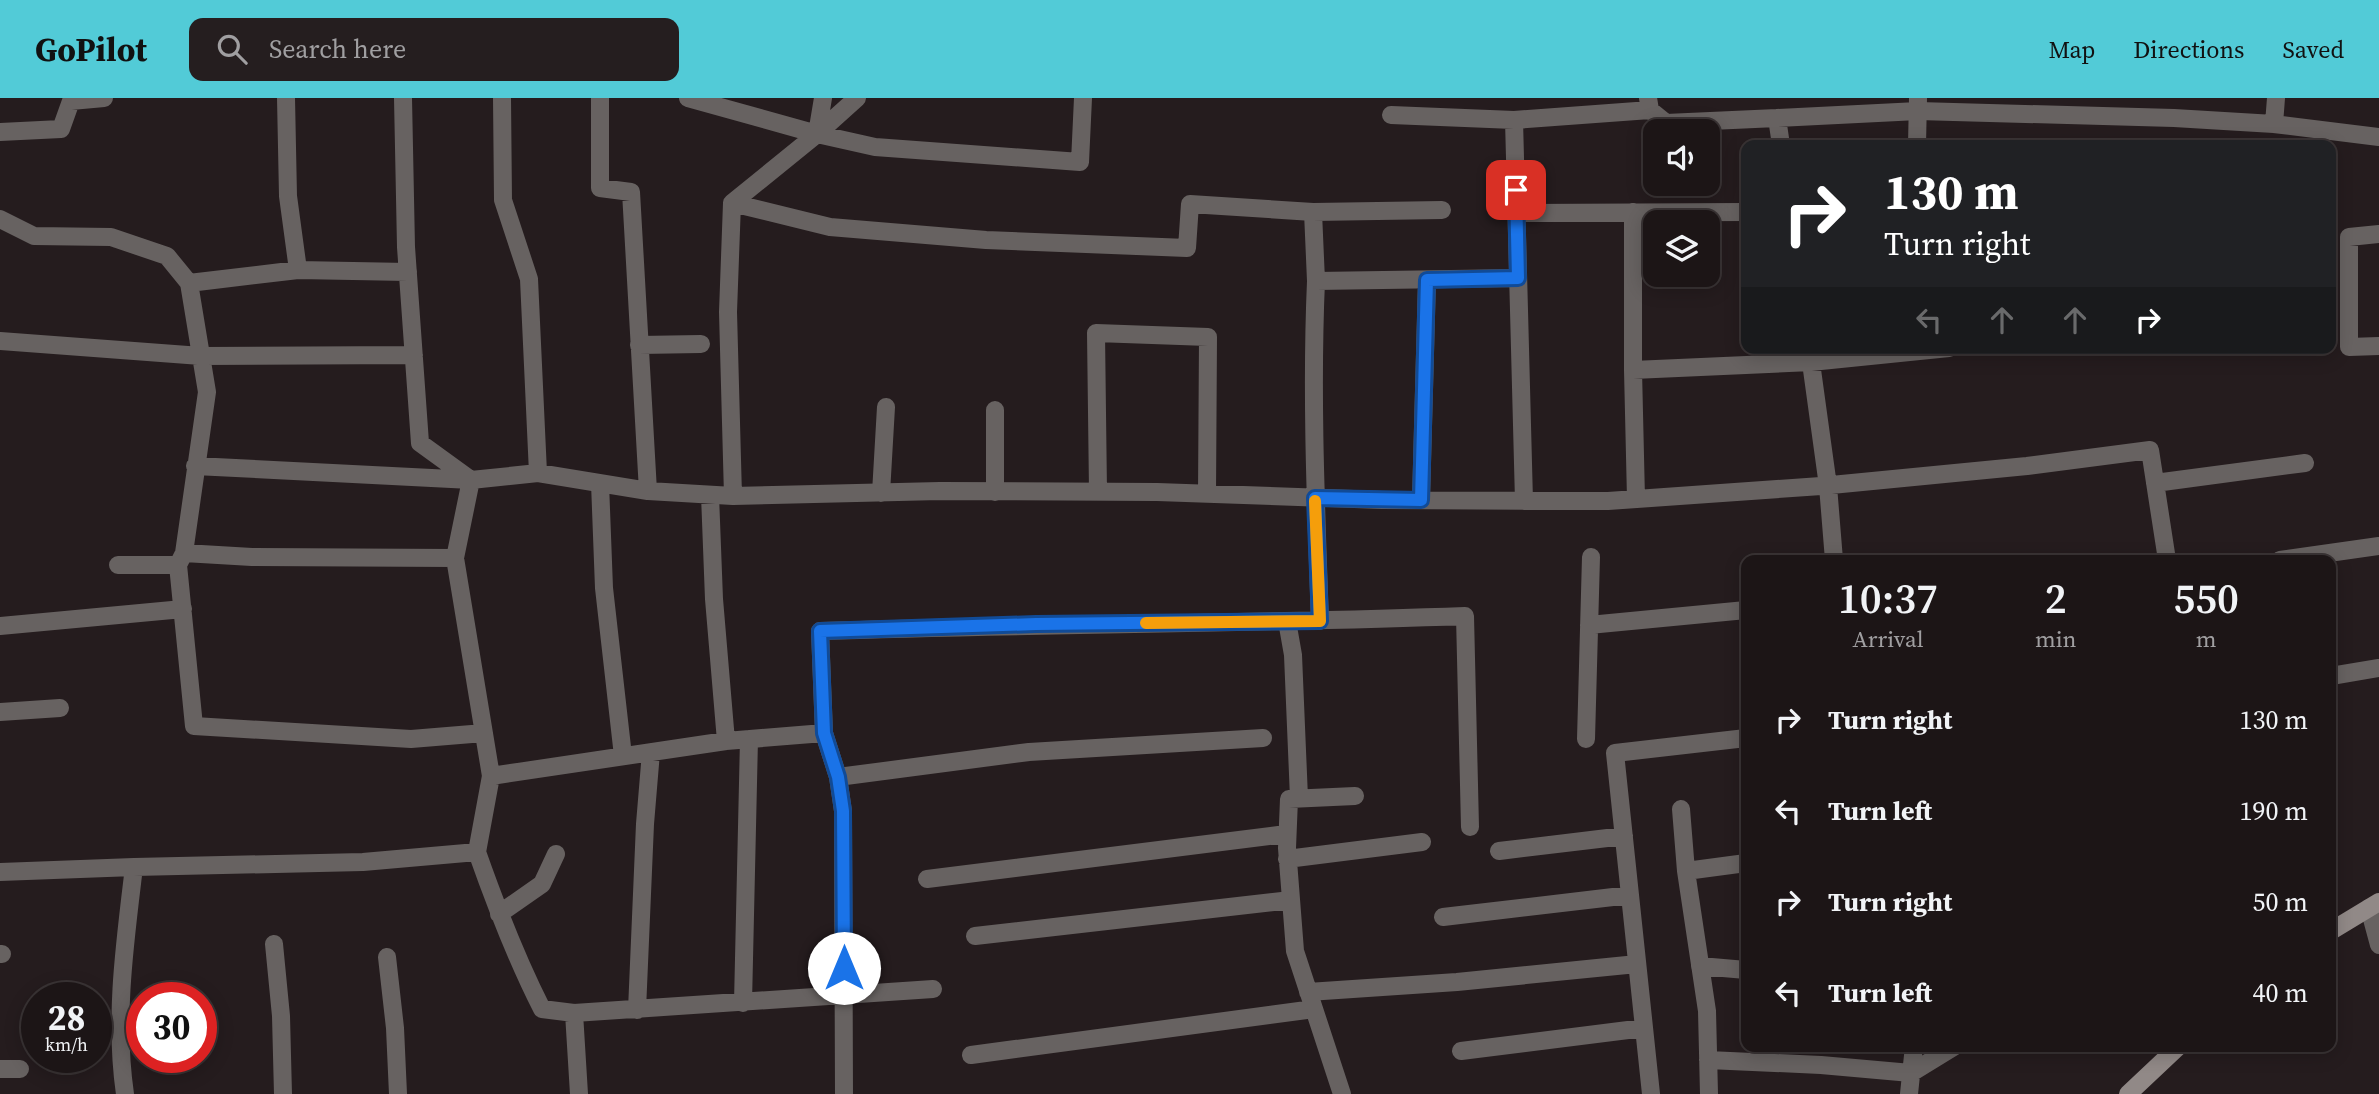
<!DOCTYPE html>
<style>
:root{--surface:#1c1516;--page:#251e1f;--text:#f1f3f6;--muted:#a09fa1;--line:#3a3435;--accent:#52cbd7}
body{margin:0;font-family:"Source Serif 4",serif;background:var(--page);color:var(--text);height:100vh;display:flex;flex-direction:column;font-size:26px;white-space:nowrap}
*{box-sizing:border-box;margin:0}
p{font-size:23px;color:var(--muted)}
.icon{flex:none;width:38px;height:38px;fill:none;stroke:currentColor;stroke-width:2;stroke-linecap:round;stroke-linejoin:round}
.map{position:relative;flex:1;overflow:hidden}
.drawer{position:absolute;left:1741px;top:457px;width:595px;height:497px;display:flex;flex-direction:column;background:var(--surface);border-radius:14px;box-shadow:0 4px 18px #0003,0 0 0 2px var(--line)}
.drawer>*{flex:none}
.hud{position:absolute;left:1741px;top:42px;width:595px;height:214px;border-radius:14px;box-shadow:0 4px 18px #0003,0 0 0 2px var(--line);background:#202124;color:#fff;overflow:hidden}
.buttons{position:absolute;left:1643px;top:21px;display:grid;gap:14px}
.buttons a{display:grid;place-items:center;width:77px;height:77px;border-radius:14px;background:var(--surface);box-shadow:0 4px 18px #0003,0 0 0 2px var(--line);font-size:35px}
.speed{position:absolute;left:21px;top:884px;display:flex;gap:14px;font-size:35px;font-weight:700;text-align:center}
.speed>*{display:grid;place-content:center;width:91px;height:91px;border-radius:50%;background:var(--surface);box-shadow:0 4px 18px #0003,0 0 0 2px var(--line);line-height:1}
.speed small{font-size:18px;font-weight:400}
.speed .limit{border:10px solid #d22;background:#fff;color:#111}
.pin{position:absolute;display:grid;place-items:center;width:60px;height:60px;color:#fff;margin:-30px;border-radius:14px;box-shadow:0 4px 10px #0006}
.me{position:absolute;width:77px;margin:-38px;rotate:0deg;stroke-linejoin:round;filter:drop-shadow(0 0 5px #0008)}
.turn{display:flex;align-items:center;gap:24px;height:147px;padding:0 28px;font-size:32px}
.turn .icon{width:91px;height:91px;stroke-width:2.5}
.turn b{display:block;font-size:49px;line-height:60px}
.lanes{display:flex;align-items:center;height:66px;padding:0 28px;background:#0003;justify-content:center;gap:35px;direction:ltr}
.lanes .off{opacity:.35}
.eta{display:flex;justify-content:space-evenly;align-items:center;height:119px;text-align:center}
.eta b{font-size:42px;font-weight:600;line-height:49px}
ul{padding:0;list-style:none}
li{display:flex;align-items:center;gap:21px;height:91px;padding:0 28px}
li div{flex:1}
li b{display:block;font-size:26px}
li em{font-style:normal}
header{display:flex;align-items:center;gap:42px;box-sizing:border-box;height:98px;padding:0 35px;background:var(--accent);color:#111}
header strong{font-size:33px}
nav{display:flex;gap:38px;margin-inline-start:auto;font-size:24px}
.search{width:490px;height:63px;background:var(--page);display:flex;align-items:center;gap:18px;box-sizing:border-box;padding:0 24px;border-radius:14px;color:var(--muted);font-size:26px}
.map>svg:first-child{display:block}
</style>
<header>
<strong>GoPilot</strong>
<div class="search"><svg class="icon" aria-label="search" viewBox="0 0 24 24"><circle cx="10" cy="10" r="6"/><path d="M15 15l6 6"/></svg>Search here</div>
<nav><a>Map</a><a>Directions</a><a>Saved</a></nav>
</header>
<div class="map">
<svg width="2379" height="996" viewBox="0 0 2379 996">
<rect width="100%" height="100%" fill="#251c1e"/>
<g fill="none" stroke-linecap="round" stroke-linejoin="round">
<path stroke="#676261" stroke-width="18" d="M286,0l2,98 10,74 110,2
M502,0l1,102 26,79 9,194
M600,0v90l31,4 17,299
M688,0l129,36 58,13 205,15 3,-64
M823,0l-6,36 -85,69 98,24 156,13 201,8 3,-44 123,8 3,69 202,-3
M2276,0l-2,26 105,13
M1650,12l16,13 111,-5 4,27
M1391,17l123,5
M1777,20l141,-7 256,7 100,6
M0,34l61,-3 10,-28 33,-3
M817,36l40,-36
M1917,47l1,-47
M732,105l-4,109 5,184
M1313,114l129,-2
M1516,115l230,-1
M0,121l34,17 77,1 56,19 22,27 18,109 -23,161
M2379,136l-30,3v110l30,-1
M1316,183c-5,113 0,227 4,340
M189,185l109,-13
M0,243l201,15 213,-1
M639,247l62,-1
M1809,250l19,138 6,74
M1633,272v-158
M195,368l276,14 -51,-37 -14,-196 -3,-149
M600,385l4,105 19,168
M2155,385l150,-20
M995,394v-82
M1098,394l-2,-159 112,4 -1,157
M881,395l5,-86
M710,397l4,104 12,142
M1636,401l-3,-129 178,-8 138,-14
M1421,402l6,-220
M1524,403l-10,-381 136,-10 -2,-12
M455,460l16,-78 67,-7 110,18 85,5 207,-5 217,1 225,8 226,1 213,-15 206,-20 123,-16 17,110
M2280,462l99,-14
M118,467h60l6,-12 68,4 203,1 36,218
M178,467l16,161 217,13 73,-6
M1287,523l6,34 6,143
M1589,527l157,-15
M0,528l183,-17
M2331,578l48,-8
M0,614l60,-4
M824,635l-4,-102c215,-7 430,-7 645,-15l5,211
M1586,641l5,-182
M838,679l191,-25 234,-14
M1681,711l5,62 21,140 2,83
M1499,753l125,-15
M477,754l14,-76 235,-35 98,-8 14,44 5,34 1,283
M1287,761l135,-17
M1686,773l60,-8
M0,774l134,-5 229,-5 114,-10c19,54 39,106 65,157l32,4
M927,781l359,-45
M2369,810l10,37
M499,816l43,-30 14,-30
M1443,819l187,-22
M975,838l316,-36
M274,846l7,72 2,78
M0,856h2
M387,859l8,71 3,66
M1700,868l46,4
M1308,894l149,-10 180,-18
M743,905l6,-264
M637,912l8,-186 6,-72
M1461,953l183,-23
M971,957l343,-46
M1708,962l113,5 90,8 44,-27
M0,971h20
M125,996c-11,-75 0,-152 9,-227
M579,996l-5,-81 359,-24
M1342,996l-47,-143 -8,-103 2,-49 66,-3
M1651,996l-36,-341 131,-15
M1909,996l5,-48"/>
<path stroke="#918987" stroke-width="18" d="M2331,833l48,-29
M2128,996l51,-48"/>
</g>
<g fill="none" stroke-linecap="round" stroke-linejoin="round">
<g stroke="#114b97" stroke-width="18">
<path id="route" d="M844,870l-1,-157 -5,-34 -14,-44 -4,-102 216,-7 284,-3 -5,-123 106,2 6,-220 91,-2 -2,-88"/>
</g>
<use href="#route" stroke="#1a73e8" stroke-width="12"/>
<path stroke="#f59e0b" stroke-width="12" d="M1146,525l174,-2 -5,-120"/>
</g>
</svg>
<div class="buttons">
<a><svg class="icon" aria-label="sound" viewBox="0 0 24 24"><path d="M4 9h4l5-4v14l-5-4H4zM17 9q2 3 0 6"/></svg></a>
<a><svg class="icon" aria-label="layers" viewBox="0 0 24 24"><path d="M12 4l9 5-9 5-9-5zM3 14l9 5 9-5"/></svg></a>
</div>
<div class="speed"><div>28<small>km/h</small></div><div class="limit">30</div></div>
<div class="pin" style="left:1516px;top:92px;background:#d93025"><svg class="icon" aria-label="arrive" viewBox="0 0 24 24"><path d="M6 21V4h12l-3 4 3 4H6"/></svg></div>
<svg class="me" style="left:844px;top:870px" viewBox="-20 -20 40 40"><circle r="19" fill="#fff"/><path d="M0-13L10 11 0 6-10 11z" fill="#1a73e8"/></svg>
<div class="hud">
<div class="turn"><svg class="icon" aria-label="right" viewBox="0 0 24 24"><path d="M7 20v-9h11M14 6l5 5-5 5"/></svg><div><b>130 m</b>Turn right</div></div>
<div class="lanes"><svg class="icon off" aria-label="left" viewBox="0 0 24 24"><path d="M17 20v-9H6M10 6l-5 5 5 5"/></svg><svg class="icon off" aria-label="ahead" viewBox="0 0 24 24"><path d="M12 20V5M6 11l6-6 6 6"/></svg><svg class="icon off" aria-label="ahead" viewBox="0 0 24 24"><path d="M12 20V5M6 11l6-6 6 6"/></svg><svg class="icon" aria-label="right" viewBox="0 0 24 24"><path d="M7 20v-9h11M14 6l5 5-5 5"/></svg></div>
</div>
<section class="drawer">
<div class="eta">
<div><b>10:37</b><p>Arrival</p></div>
<div><b>2</b><p>min</p></div>
<div><b>550</b><p>m</p></div>
</div>
<ul>
<li><svg class="icon" aria-label="right" viewBox="0 0 24 24"><path d="M7 20v-9h11M14 6l5 5-5 5"/></svg><div><b>Turn right</b></div><em>130 m</em></li>
<li><svg class="icon" aria-label="left" viewBox="0 0 24 24"><path d="M17 20v-9H6M10 6l-5 5 5 5"/></svg><div><b>Turn left</b></div><em>190 m</em></li>
<li><svg class="icon" aria-label="right" viewBox="0 0 24 24"><path d="M7 20v-9h11M14 6l5 5-5 5"/></svg><div><b>Turn right</b></div><em>50 m</em></li>
<li><svg class="icon" aria-label="left" viewBox="0 0 24 24"><path d="M17 20v-9H6M10 6l-5 5 5 5"/></svg><div><b>Turn left</b></div><em>40 m</em></li>
</ul>
</section>
</div>
